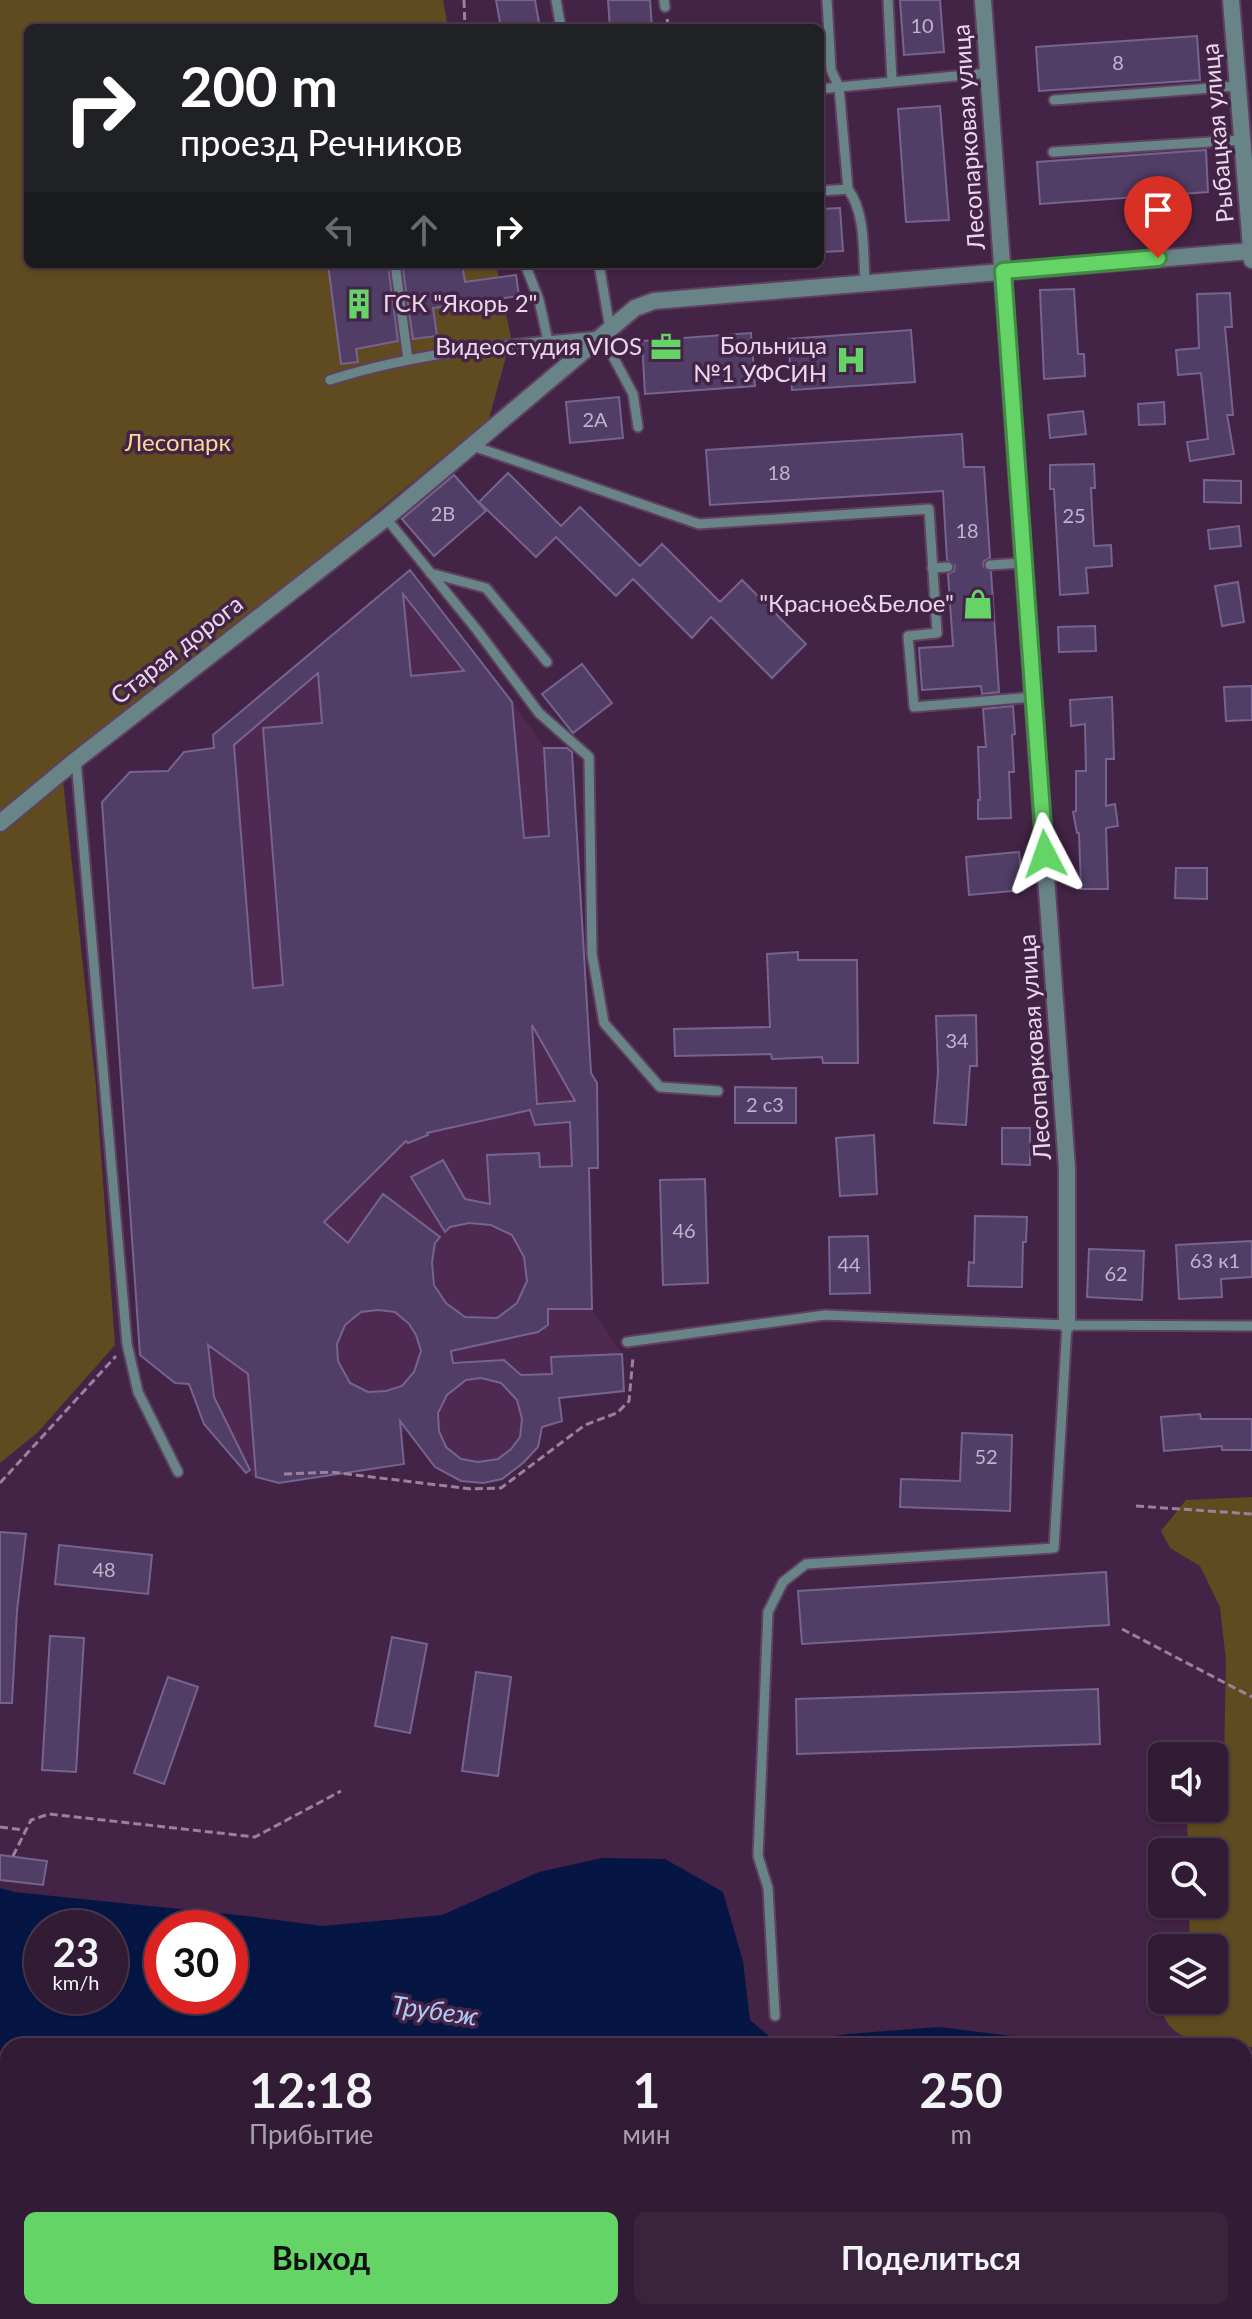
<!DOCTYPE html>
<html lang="ru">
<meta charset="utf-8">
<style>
:root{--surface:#321b34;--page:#3a243c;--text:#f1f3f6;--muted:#a8a1ac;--line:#4d394f;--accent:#65d467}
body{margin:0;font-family:Lato,sans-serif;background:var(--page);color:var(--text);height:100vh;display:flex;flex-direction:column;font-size:30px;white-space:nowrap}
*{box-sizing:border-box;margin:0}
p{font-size:26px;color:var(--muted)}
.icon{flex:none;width:44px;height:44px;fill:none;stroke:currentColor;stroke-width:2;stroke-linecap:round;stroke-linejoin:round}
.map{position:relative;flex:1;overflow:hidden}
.drawer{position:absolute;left:0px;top:2038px;width:1252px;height:282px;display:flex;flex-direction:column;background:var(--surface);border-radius:24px 24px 0 0;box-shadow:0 2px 6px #0004,0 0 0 2px var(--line)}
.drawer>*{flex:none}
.top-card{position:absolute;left:24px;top:24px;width:800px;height:244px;border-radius:12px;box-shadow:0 2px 6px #0004,0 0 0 2px var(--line);background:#202124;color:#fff;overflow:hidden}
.buttons{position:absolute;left:1148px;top:1742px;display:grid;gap:16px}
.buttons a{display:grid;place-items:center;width:80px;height:80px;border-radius:12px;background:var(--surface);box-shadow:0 2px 6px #0004,0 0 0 2px var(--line);font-size:40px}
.speed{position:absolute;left:24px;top:1910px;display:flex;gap:16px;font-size:40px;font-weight:700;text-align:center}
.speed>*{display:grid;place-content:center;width:104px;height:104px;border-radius:50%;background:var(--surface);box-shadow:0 2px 6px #0004,0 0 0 2px var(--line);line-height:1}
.speed small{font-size:20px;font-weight:400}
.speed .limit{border:12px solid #d22;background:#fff;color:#111}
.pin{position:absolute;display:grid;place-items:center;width:68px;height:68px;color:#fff;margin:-82px -34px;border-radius:50% 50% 50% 0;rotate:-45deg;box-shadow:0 0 8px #0007}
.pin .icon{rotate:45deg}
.me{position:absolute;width:88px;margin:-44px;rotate:356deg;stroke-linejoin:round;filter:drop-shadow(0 0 6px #0008)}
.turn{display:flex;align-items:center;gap:28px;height:168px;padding:0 24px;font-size:36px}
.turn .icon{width:104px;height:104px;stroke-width:2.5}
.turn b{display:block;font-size:56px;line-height:68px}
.lanes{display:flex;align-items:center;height:76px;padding:0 24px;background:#0003;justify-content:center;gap:40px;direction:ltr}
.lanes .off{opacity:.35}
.eta{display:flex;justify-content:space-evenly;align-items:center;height:136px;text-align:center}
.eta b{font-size:48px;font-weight:700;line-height:56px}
.cta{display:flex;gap:16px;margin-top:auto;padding:16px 24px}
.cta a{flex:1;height:92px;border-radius:12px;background:var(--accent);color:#111;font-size:32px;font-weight:700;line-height:92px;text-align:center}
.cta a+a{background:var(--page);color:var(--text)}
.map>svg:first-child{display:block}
</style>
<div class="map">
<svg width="1252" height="2319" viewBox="0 0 1252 2319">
<rect width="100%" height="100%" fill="#432446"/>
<path fill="#4e2951" d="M410,570l102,131 32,46 28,1 26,420 -9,1 3,140 30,45 2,37 -65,7 3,23 -19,6 -5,20 -15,16 -21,16 -19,4 -22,-2 -26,-14 -13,-17 -7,-20 -14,2 3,32 -125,19 -28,-7 -1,-14 -23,-11 -23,-27 -15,-40 -14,-1 -35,-28 -38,-553 28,-30 38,-1 16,-19 30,-4 -1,-13z"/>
<path fill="#5f4b1f" d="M0,0h443l5,28h-420v236h468l15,74 -22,81 -427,352 34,316 19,258 -77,87 -38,31z
M1252,1497v550c-34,-3 -92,0 -90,-47h52v-52h-24l-1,-44h25v-52h-26l-1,-39 4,-5h23v-35l10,-14 2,-98 -6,-54 -20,-41 -30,-18 -9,-17 25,-31z
M0,2095l8,1v216h1236v-36l8,1v42h-1252z"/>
<path fill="#051644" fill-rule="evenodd" d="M602,1858l63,1 58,33 20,69 7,59 19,16 32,5 47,-7 91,-7 153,19h-1084v24l-8,-1v-181l14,4 233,24 75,10 120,-11 97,-43zM42,1928h68v68h-68zM162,1928h68v68h-68z
M1244,2069h8v164h-8z"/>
<path fill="#503e67" stroke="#76638f" stroke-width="2" fill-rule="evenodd" d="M496,0h39l5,28h-39z
M608,0h42l2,28h-42z
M900,0h40l4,52 -40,3z
M1197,36l3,44 -161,11 -3,-44z
M940,106l9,114 -43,2 -8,-113z
M1206,150l2,42 -168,12 -3,-42z
M840,208l3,43 -23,1v-43z
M328,264h66l-5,8 9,69 -42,8 2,13 -17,2z
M398,264h64l3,18 51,-7 3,21 -86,12 4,28 -24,3 -10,-69z
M1074,289l4,65h6l1,22 -41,3 -4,-89z
M1230,293l2,34h-7l8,88h-6l7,39 -44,7 -3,-19 21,-3 -7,-66 -23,2 -2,-25 23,-2 -2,-54z
M911,330l4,52 -123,8 -4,-51z
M751,333l4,53 -110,8 -3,-53z
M619,397l4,41 -53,5 -4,-41z
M1164,402l1,22 -26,1 -1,-21z
M1083,411l3,23 -36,4 -2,-23z
M962,434l2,33h20l6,91 -6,3 -1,5 8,6 8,120 -17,2 -1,-8 -59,4 -3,-42 34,-2 -5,-72 6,-3 1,-5 -8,-6 -4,-69 -233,14 -4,-55z
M1094,464l1,24h-4l3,58 17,-1 1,21 -26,2 2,25 -28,2 -6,-106h-4v-24z
M508,473l53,53 19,-19 60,59 22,-22 58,58 22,-22 64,64 -34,34 -61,-61 -19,21 -59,-59 -17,17 -60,-59 -20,20 -57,-55z
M454,475l32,36 -52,45 -32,-37z
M1204,480l37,1v22l-37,-1z
M1239,526l2,20 -31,3 -2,-19z
M410,570l102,132 12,136 25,-2 -5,-88h23l5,4 19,321 6,10 1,85h-9l3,141h-44v16l-10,7 -87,19 2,12 51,-3 17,15 31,-1 -1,-17 71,-3 2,37 -65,7 3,23 -20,6 -4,20 -15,16 -21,16 -19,4 -22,-2 -26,-14 -35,-46 4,43 -125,19 -23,-6 -8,-103 -40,-29 6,52 36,73 -4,3 -42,-49 -15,-40 -14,-1 -35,-28 -38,-553 28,-30 38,-1 16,-19 30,-4 -1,-13zM403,594l61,77 -53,5zM318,673l4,50 -59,5 20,257 -30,3 -19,-243zM532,1025l43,76 -38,3zM530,1110l5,15 35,-3 2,44 -32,1 -1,-14 -52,2 3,49 -25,-5 -22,-39 -32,17 34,55 5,-5 19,-4 22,2 21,10 12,22 3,24 -10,22 -20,15 -32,-1 -19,-14 -12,-18 -2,-23 3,-19 5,-6 -57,-43 -35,49 -24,-21 82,-81 2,2 20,-8 -1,-2zM378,1310l17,2 14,12 7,11 5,16 -7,21 -12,14 -16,5 -18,1 -18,-9 -12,-22 -1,-17 8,-19 16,-13zM481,1378l20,5 16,17 5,19 -2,18 -9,12 -13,10 -20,3 -17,-3 -15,-12 -7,-16 -1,-18 9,-18 19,-15z
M1238,582l6,40 -22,4 -7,-40z
M1095,626l1,25 -37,1 -1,-25z
M582,664l30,39 -39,30 -31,-39z
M1252,686v34l-26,1 -2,-34z
M1112,697l2,62h-8v47l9,-2 3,22 -12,2 2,61h-27l-2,-56h-2l-4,-21 3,-1v-40h10l-1,-47 -14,2 -1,-26z
M1013,706l2,28 -3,1 2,37h-5l2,46 -33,1v-19h2l-2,-53h8l-3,-38z
M1019,852l4,38 -54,5 -3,-38z
M1176,868h31v31l-32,-1z
M798,952v8h59l1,103h-35l-1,-6 -50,2 -1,-5 -96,2 -1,-27 96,-2 -3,-73z
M976,1015l1,51h-7l-4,59 -32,-2 4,-51 -2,-56z
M735,1087l61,1v35h-61z
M1002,1128h28v37l-28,-1z
M874,1135l3,59 -37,2 -4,-58z
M705,1179l3,104 -45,2 -3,-105z
M975,1216l52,1 -1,25h-3l-1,45 -54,-1 1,-24 5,1z
M868,1236l2,57 -40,1 -1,-57z
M1252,1241v36l-31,2 1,18 -43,2 -3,-54z
M1089,1249l55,2 -2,49 -55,-3z
M1200,1414l1,5h51v31h-30v-4l-58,5 -3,-34z
M962,1433l50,2 -2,76 -110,-4 1,-28 59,2z
M0,1532l26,2 -9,77 -5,92h-12z
M59,1545l93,10 -4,39 -93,-10z
M1106,1572l3,53 -307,19 -4,-53z
M50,1636l34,2 -8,134 -34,-2z
M392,1637l35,7 -17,89 -35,-7z
M476,1672l35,5 -13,99 -36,-5z
M168,1677l30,10 -34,97 -30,-11z
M1098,1689l2,55 -303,10 -1,-55z
M0,1855l47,6 -4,24 -43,-5z"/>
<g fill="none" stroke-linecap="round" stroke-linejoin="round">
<g stroke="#5e4161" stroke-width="13">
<path id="service" d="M556,0l5,28
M664,0l1,7
M888,0l4,82
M820,89l19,-2 -8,-17 -4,-70
M1054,100l184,-14
M1053,152l189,-12
M848,189c18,25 15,63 17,93
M820,191l28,-2 -9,-102 149,-14
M525,264l14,36 9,41
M599,264l11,65
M396,271l12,89
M330,380c87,-28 181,-36 272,-44l31,58 5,33
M473,446l226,78 230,-15 8,124 -29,3 6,71 119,-10
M386,518l91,112 62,83 50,44 3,197 12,69 56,64 58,4
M990,565l32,-2
M932,568l16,-1
M430,573l56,15 61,74
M76,760l51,584 11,48 40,80
M627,1342l198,-27 242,10 185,1
M775,2016l-7,-128 -10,-32 10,-244 15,-30 23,-18 248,-16 13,-223"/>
</g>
<g stroke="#5e4161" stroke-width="20">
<path id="minor" d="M983,0l84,1168v157
M1231,0l21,260
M0,823l76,-63 310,-242 249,-210 19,-7 598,-50"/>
</g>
<path stroke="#9a819c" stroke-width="3" stroke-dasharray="8 4" stroke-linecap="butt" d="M464,0l1,28
M667,19l2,9
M284,1474l47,-2 140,17 30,-1 84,-63 32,-12 12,-12 4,-44
M0,1483l116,-127
M1136,1506l116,8
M1122,1629l130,68
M0,1827l24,3
M13,1856l18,-36 18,-6 206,23 86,-46"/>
<use href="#service" stroke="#698487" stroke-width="9"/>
<use href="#minor" stroke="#698487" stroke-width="16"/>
</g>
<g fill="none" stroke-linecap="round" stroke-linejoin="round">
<g stroke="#428a43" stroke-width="20">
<path id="route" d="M1045,854l-42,-583 155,-13"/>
</g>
<use href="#route" stroke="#65d467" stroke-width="14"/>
</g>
<defs>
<g id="building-bare" transform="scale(2.4)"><path d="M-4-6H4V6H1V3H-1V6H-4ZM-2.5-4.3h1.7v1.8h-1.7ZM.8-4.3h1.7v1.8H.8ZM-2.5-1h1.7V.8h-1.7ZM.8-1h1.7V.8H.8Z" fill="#65d467" stroke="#432446" stroke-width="2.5" paint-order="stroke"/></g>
<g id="office-bare" transform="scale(2.4)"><path d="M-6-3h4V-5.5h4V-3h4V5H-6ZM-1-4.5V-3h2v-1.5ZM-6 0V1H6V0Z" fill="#65d467" stroke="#432446" stroke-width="2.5" paint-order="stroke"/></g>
<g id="hospital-bare" transform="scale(2.4)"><path d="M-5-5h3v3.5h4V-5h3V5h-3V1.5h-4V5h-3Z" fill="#65d467" stroke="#432446" stroke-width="2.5" paint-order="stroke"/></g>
<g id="shop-bare" transform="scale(2.4)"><path d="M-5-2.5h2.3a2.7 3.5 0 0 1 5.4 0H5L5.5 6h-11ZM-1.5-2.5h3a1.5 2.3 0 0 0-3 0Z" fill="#65d467" stroke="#432446" stroke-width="2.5" paint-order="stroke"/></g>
</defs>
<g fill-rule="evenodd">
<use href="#building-bare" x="359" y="304"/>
<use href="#office-bare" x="666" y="347"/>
<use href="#hospital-bare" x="851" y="360"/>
<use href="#shop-bare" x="978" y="604"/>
</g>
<g text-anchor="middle" stroke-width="7" stroke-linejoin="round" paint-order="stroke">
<g font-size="20" fill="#c4b1cb">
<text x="922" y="33">10</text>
<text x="1118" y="70">8</text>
<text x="595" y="427">2А</text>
<text x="779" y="480">18</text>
<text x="443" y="521">2В</text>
<text x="1074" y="523">25</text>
<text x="967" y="538">18</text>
<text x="957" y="1048">34</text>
<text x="765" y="1112">2 с3</text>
<text x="684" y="1238">46</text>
<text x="1215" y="1268">63 к1</text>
<text x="849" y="1272">44</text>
<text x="1116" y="1281">62</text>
<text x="986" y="1464">52</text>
<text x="104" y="1577">48</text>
</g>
<g font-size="24" fill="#ebd7ec" stroke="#432446">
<text transform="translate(1218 133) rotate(-95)" y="8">Рыбацкая улица</text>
<text transform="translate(969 137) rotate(-94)" y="8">Лесопарковая улица</text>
<text transform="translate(177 650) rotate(-38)" y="8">Старая дорога</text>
<text transform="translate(1035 1047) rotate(-94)" y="8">Лесопарковая улица</text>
</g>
<g font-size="24" fill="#ebd7ec" stroke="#432446" text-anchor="end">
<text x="383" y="312" text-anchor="start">ГСК "Якорь 2"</text>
<text x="827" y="354">Больница<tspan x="827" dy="28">№1 УФСИН</tspan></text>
<text x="642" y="355">Видеостудия VIOS</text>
<text x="954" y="612">"Красное&amp;Белое"</text>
</g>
<g font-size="24" fill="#fbd893" stroke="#432446">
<text x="178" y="451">Лесопарк</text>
</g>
<g font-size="26" font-style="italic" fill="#b1c9f8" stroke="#432446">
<text transform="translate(435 2011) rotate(8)" y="9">Трубеж</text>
</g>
</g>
</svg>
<div class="buttons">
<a><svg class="icon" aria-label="sound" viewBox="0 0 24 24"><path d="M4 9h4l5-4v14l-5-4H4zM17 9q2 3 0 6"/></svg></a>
<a><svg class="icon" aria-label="search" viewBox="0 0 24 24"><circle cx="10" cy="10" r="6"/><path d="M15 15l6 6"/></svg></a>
<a><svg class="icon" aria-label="layers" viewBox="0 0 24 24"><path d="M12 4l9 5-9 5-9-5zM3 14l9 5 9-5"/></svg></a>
</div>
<div class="speed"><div>23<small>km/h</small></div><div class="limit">30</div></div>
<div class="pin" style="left:1158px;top:258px;background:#d93025"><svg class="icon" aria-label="arrive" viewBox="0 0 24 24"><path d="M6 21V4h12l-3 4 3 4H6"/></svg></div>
<svg class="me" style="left:1045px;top:854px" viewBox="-20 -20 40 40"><path d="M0-17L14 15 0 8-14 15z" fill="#65d467" stroke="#fff" stroke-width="4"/></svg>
<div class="top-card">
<div class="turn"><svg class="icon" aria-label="right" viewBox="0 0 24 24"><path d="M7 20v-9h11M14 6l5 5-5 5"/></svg><div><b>200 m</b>проезд Речников</div></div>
<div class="lanes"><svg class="icon off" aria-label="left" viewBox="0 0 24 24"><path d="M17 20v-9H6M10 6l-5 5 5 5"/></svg><svg class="icon off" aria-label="ahead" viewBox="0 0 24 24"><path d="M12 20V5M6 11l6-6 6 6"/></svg><svg class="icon" aria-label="right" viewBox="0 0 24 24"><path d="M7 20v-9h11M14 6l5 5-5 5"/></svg></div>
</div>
<section class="drawer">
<div class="eta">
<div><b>12:18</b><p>Прибытие</p></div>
<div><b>1</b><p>мин</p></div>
<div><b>250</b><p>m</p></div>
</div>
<div class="cta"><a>Выход</a><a>Поделиться</a></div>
</section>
</div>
